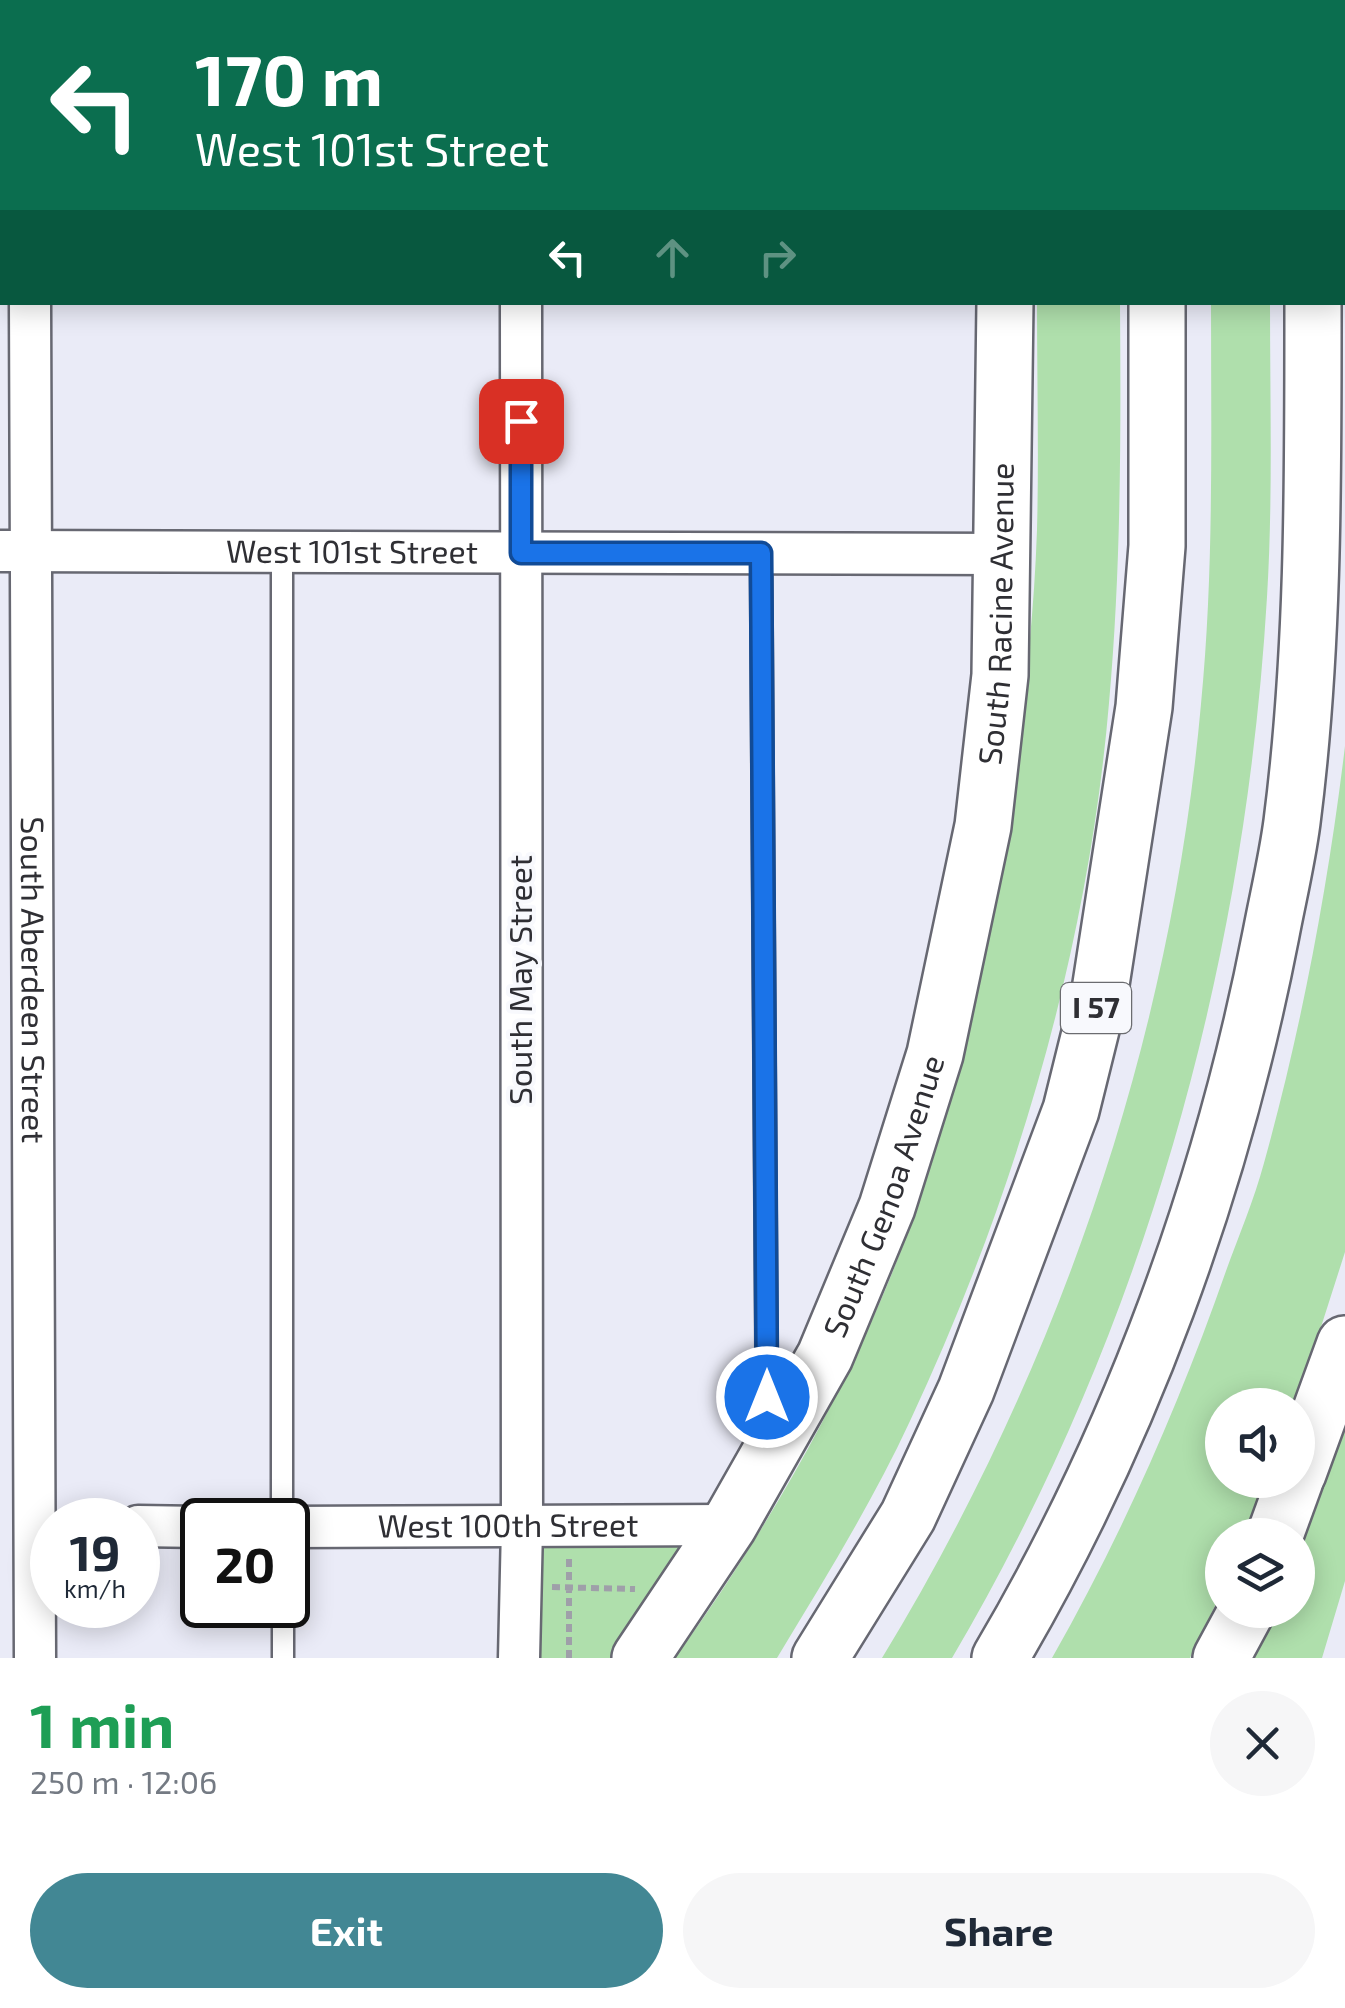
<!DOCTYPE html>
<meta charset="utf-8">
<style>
:root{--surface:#fff;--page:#f6f6f7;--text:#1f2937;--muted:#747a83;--accent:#428794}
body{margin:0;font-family:"Exo 2",sans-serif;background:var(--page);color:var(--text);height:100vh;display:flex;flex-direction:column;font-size:38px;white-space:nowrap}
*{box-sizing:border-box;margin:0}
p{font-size:32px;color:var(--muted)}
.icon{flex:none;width:55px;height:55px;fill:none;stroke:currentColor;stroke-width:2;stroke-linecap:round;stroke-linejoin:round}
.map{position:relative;height:1658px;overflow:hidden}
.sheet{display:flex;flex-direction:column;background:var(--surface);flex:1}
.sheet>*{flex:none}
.guide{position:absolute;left:0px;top:0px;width:1345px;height:305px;box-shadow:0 5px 25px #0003;background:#0b6e4f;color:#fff;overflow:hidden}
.controls{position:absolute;left:1205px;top:1388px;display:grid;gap:20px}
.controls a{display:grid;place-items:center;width:110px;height:110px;border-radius:50%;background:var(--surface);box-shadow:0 5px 25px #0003;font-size:50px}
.speed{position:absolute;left:30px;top:1498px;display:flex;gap:20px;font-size:50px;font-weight:700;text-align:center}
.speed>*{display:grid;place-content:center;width:130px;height:130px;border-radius:50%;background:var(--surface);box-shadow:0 5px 25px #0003;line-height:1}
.speed small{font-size:25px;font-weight:400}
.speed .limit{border:5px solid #111;border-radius:15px;background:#fff;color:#111}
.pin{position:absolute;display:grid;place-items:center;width:85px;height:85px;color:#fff;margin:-42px;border-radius:20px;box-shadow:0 5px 15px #0006}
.me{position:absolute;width:110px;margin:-55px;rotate:0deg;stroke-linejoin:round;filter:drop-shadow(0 0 8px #0008)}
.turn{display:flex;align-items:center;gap:35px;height:210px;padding:0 30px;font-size:45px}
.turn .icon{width:130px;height:130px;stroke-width:2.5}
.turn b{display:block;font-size:70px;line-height:85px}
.lanes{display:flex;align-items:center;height:95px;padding:0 30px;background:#0003;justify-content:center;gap:50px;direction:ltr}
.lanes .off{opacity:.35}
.round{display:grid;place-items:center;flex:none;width:105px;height:105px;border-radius:52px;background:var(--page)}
.head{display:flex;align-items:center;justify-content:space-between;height:170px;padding:0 30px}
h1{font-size:60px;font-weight:700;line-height:75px;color:#1e9e55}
.button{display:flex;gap:20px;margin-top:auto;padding:20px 30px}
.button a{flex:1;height:115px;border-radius:60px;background:var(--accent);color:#fff;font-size:40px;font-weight:700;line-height:115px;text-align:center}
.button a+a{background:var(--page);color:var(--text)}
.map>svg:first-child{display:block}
</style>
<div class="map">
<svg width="1345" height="1658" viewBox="0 0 1345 1658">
<rect width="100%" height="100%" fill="#eaebf7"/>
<path fill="#afdfac" d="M1037,303h83c1,133 1,267 -11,400 -21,247 -94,494 -199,718 -38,82 -86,159 -133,237h-102c76,-105 145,-221 198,-340 74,-165 113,-346 138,-525 13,-87 23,-175 26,-263 2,-76 0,-152 0,-227z
M1211,303h59c0,97 3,196 -3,294 -22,372 -125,739 -315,1061h-70c176,-289 289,-617 319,-954 13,-133 10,-268 10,-401z
M1345,746v506l-49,153h-74v75h48l-22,55h-26v56l-32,67h-138c70,-123 127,-253 174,-387 13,-36 28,-71 38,-108 38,-137 64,-276 81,-417z
M1345,1416v165l-23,77h-78l23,-48h31v-69z
M554,1545l128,1 -67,112h-78l3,-110z"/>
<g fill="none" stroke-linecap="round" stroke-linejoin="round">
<g stroke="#676872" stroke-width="25">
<path id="lane" d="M758,0v2
M279,2v-2
M282,552v968
M761,553l6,873
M283,1605v53"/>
</g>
<g stroke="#676872" stroke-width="45">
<g id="street">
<path d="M29,0v2"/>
<path d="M520,0v2"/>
<path id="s1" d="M30,302l5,1356"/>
<path id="s2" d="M0,551l1004,3"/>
<path d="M138,1526l64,1"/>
<path id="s3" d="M288,1527l441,-2"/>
<path d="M519,1658l3,-131 -1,-1225"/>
</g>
</g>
<g stroke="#676872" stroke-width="60">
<g id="secondary">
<path d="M1007,2v-2"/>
<path d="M1298,1473l47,-129"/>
<path d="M1275,1535l20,-55"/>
<path id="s4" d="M640,1658l89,-133 96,-169 62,-149 48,-153 48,-228 17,-151 5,-373"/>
<path d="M1221,1658l26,-48"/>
</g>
</g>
<g stroke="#676872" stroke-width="60">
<path id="highway" d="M1312,0v2
M1157,2v-2
M820,1658l88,-142 58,-126 105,-280 28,-113 45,-290 13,-161v-244
M1000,1658c131,-222 222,-472 271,-724 7,-37 16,-74 21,-112 22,-171 21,-347 21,-520"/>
</g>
<path stroke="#9f9fa9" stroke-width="6" stroke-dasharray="8 5" stroke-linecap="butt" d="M552,1587l83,2
M569,1658v-99"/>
<use href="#lane" stroke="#fff" stroke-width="20"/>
<use href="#street" stroke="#fff" stroke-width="40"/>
<use href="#secondary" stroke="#fff" stroke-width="55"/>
<use href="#highway" stroke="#fff" stroke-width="55"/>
</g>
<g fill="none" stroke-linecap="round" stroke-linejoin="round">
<g stroke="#114b97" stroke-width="25">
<path id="route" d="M521,421v132h240l6,844"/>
</g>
<use href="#route" stroke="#1a73e8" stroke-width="18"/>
</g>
<g text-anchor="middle" stroke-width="8" stroke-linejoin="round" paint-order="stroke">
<rect fill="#f8f9fd" stroke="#6b6c70" stroke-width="2.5" x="1061" y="983" width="70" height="50" rx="8"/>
<g font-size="30" font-weight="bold" fill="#2f2f34">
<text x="1096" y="1018">I 57</text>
</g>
<g font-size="32" fill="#2f2f34" stroke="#f8f9fd">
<text dy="11" stroke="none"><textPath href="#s2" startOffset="352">West 101st Street</textPath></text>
<text dy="11" stroke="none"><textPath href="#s4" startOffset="1122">South Racine Avenue</textPath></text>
<text dy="11" stroke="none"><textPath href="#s1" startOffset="678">South Aberdeen Street</textPath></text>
<text transform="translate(521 980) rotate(-90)" y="11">South May Street</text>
<text dy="11" stroke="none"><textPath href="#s4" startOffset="525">South Genoa Avenue</textPath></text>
<text dy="11" stroke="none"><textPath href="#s3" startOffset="220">West 100th Street</textPath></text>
</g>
</g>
</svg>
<div class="controls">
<a><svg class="icon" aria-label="sound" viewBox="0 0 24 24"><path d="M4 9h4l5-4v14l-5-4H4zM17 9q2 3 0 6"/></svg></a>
<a><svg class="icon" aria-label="layers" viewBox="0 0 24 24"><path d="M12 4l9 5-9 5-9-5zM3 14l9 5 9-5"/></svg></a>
</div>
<div class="speed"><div>19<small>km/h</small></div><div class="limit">20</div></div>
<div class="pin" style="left:521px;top:421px;background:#d93025"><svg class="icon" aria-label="arrive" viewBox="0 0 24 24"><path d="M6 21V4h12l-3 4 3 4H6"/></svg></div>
<svg class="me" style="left:767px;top:1397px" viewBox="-20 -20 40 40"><circle r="17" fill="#1a73e8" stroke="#fff" stroke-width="3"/><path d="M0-11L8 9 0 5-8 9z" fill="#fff"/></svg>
<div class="guide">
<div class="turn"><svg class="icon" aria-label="left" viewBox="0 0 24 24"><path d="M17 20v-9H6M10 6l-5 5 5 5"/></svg><div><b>170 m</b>West 101st Street</div></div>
<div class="lanes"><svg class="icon" aria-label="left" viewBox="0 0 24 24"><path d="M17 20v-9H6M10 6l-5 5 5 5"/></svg><svg class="icon off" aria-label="ahead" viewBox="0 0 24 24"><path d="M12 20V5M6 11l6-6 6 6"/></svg><svg class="icon off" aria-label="right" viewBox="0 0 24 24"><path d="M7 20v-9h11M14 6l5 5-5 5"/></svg></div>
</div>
</div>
<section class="sheet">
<div class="head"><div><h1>1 min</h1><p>250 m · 12:06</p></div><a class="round"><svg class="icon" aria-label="close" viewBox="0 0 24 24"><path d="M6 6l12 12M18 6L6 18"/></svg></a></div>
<div class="button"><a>Exit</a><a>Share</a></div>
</section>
